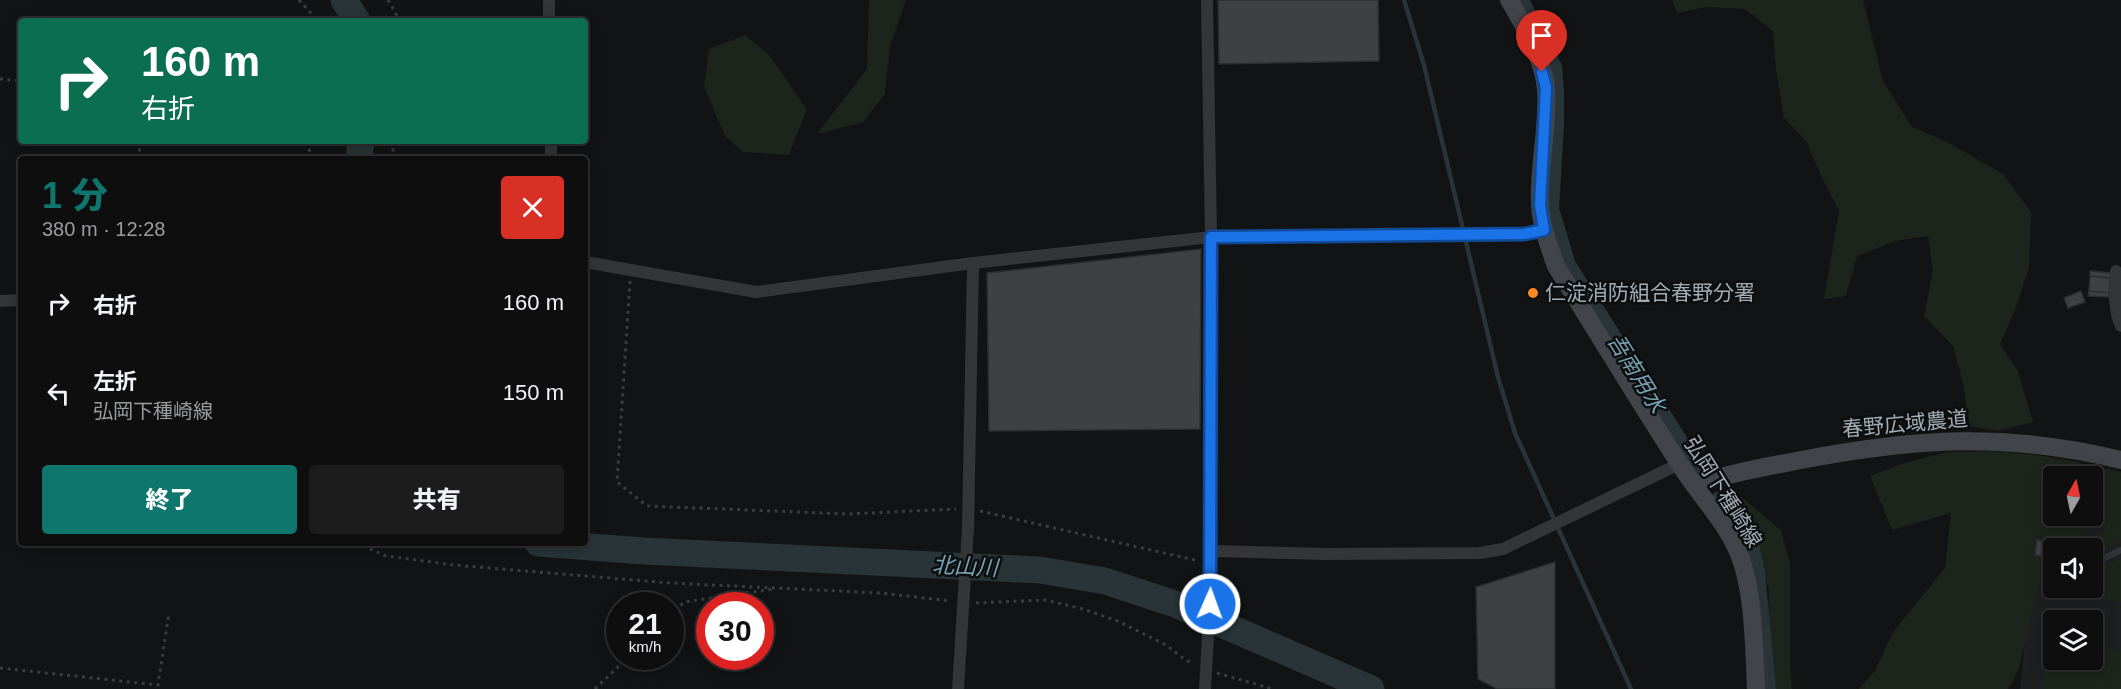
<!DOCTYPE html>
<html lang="ja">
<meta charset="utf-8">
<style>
:root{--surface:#0e0e0f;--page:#1c1c1d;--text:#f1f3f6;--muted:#9b9c9e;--line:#2e2e2f;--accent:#0f766e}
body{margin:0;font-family:Arial,"Noto Sans JP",sans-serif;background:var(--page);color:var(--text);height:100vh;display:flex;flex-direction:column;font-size:22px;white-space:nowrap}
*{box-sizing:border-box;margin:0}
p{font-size:20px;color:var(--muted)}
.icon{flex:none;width:33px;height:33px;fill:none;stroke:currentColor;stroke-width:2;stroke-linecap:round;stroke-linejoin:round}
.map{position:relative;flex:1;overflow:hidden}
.side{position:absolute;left:18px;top:156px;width:570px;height:390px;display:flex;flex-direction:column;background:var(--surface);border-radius:6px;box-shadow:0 3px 15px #0003,0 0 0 2px var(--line)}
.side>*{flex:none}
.top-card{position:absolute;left:18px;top:18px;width:570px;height:126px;border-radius:6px;box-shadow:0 3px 15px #0003,0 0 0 2px var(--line);background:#0b6e4f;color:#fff;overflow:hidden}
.needle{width:39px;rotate:9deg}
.controls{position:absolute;left:2043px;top:466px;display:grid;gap:12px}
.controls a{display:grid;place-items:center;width:60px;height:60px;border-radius:6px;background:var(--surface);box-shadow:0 3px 15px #0003,0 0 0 2px var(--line);font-size:30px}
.speed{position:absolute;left:606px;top:592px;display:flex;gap:12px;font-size:30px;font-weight:700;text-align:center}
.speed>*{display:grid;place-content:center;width:78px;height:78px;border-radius:50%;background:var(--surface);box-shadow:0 3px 15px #0003,0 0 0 2px var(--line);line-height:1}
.speed small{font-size:15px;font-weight:400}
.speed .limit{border:9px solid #d22;background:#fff;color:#111}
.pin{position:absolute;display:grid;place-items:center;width:51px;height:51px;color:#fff;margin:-62px -26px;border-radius:50% 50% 50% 0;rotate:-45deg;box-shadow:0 0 6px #0007}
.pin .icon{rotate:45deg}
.me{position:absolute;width:66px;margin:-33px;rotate:2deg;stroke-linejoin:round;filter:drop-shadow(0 0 4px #0008)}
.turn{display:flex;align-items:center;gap:21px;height:126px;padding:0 24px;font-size:27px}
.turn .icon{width:78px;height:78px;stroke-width:2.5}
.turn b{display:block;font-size:42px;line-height:51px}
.round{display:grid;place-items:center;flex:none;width:63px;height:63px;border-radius:6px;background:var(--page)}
.head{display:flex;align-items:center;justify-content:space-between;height:102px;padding:0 24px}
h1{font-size:36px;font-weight:800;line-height:45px;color:var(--accent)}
.primary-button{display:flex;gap:12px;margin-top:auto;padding:12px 24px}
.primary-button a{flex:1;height:69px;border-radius:6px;background:var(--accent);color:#fff;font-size:24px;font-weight:800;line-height:69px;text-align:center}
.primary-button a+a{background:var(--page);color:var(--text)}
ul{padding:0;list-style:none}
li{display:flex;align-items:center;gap:18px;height:90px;padding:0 24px}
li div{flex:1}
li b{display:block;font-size:22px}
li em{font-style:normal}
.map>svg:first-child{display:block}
</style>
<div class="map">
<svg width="2121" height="689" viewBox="0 0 2121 689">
<rect width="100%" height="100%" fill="#121314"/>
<path fill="#1e1f21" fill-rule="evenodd" d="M2108,468l13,4v217h-101l15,-150 57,-23 1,-10zM2054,549h38v39h-38zM2054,621h38v39h-38z"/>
<path fill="#1d241c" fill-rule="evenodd" d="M869,0h37l-16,46 -5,48 -22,28 -46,12 50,-65z
M1672,0h191l20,81 29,46 37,16 54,31 28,38 -2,55 -13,41 -16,36 18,27 15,51 -35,9 -28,-5 -7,-42 -10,-38 -29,-30 9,-46 -5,-34 -33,5 -38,15 -11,40 -22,3 15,-88 -17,-33 -16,-37 -22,-23 -8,-48 -3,-39 -28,-22 -40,-2 -28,6z
M745,35l24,20 38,54 -18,46 -46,-3 -18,-16 -21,-49 5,-38z
M1986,451l44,3 49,8 15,16 1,-11 26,6v68l-28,15 -1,-7h-15l12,-12 14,-7 3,-30 -8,-7c-2,27 -12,37 -28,56h-16l-1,18c-25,26 -24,67 -34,101 -3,7 -7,14 -11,21h-149l16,-18 18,-39 52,-64 6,-55 -59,17 -22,-54 34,-13 44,-11zM2054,477h38v39h-38z
M1729,487l52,43 9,34v101l2,24h-19l-6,-54 2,-45 -20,-51 -21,-39z
M2121,558v44l-17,-3 -10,-12c0,-19 13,-20 27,-29z
M2045,645h8l1,15h38l1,-13 28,2v40h-78z"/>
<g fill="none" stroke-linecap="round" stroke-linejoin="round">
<path stroke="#283438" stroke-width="4.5" d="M1404,0l20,65 74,312 17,56 116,256"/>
<path stroke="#283438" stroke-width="16" d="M1521,0l33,67 2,24v34l-5,84 17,56 131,206
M1718,500l34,48 5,25 11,116"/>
<path stroke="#283438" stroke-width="27" d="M344,0l13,21
M359,159l2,-18
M538,543l106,8 396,19 65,11 73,24 193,84"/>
</g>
<path fill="#3e4144" stroke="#2c2d30" stroke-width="1.5" d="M1218,0h160l1,61 -160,3z
M1201,249l-1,180 -211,2 -2,-158z
M2090,271l21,2 -1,5 -20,-2z
M2090,276l20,2 -1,15 -20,-2z
M2081,291l4,11 -17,6 -4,-10z
M2089,291l20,2v4l-21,-1z
M2037,540l19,4 -1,5h-1v9l-19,-3z
M1555,562v127h-58l-19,-10 -2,-92z
M2043,564l8,1v11l-9,-1z"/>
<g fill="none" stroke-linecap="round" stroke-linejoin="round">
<path stroke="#393d40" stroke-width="3" stroke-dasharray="3 4.5" stroke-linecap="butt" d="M299,0l11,12 5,9
M388,0l12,21
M0,79l21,2
M139,159l1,-18
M307,159l5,-18
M393,159v-18
M630,281l-13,201 30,24 201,8 108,-5
M980,511l219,50
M356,543l30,13 68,9 216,18 210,10 71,8
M976,603l69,-3 38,9 37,13 46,23 18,14 10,5
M670,616l14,-14 90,-13
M0,668l158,17 11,-72
M1217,673l56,16
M595,689l33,-32"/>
<path stroke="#333539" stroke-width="6" d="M2092,564l29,-14
M2075,595l1,-7"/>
<path stroke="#333539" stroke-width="12" d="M549,0v21
M551,141v18
M585,262l171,30 217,-29 238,-26 314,-3 19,-4
M2116,271c-1,20 -3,37 5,55
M0,301l21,-1
M1211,551l116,3 153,-1 23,-4 176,-85
M958,689l10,-161 5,-265
M1205,689l6,-107v-345l-4,-237"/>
<path stroke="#414549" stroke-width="18" d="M1509,0c16,27 34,58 37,89 3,38 -8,77 -6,115 1,22 9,42 16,62 41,66 81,132 123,197 19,31 46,57 60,91 15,37 15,95 17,135
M1695,485c34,-12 70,-18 106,-25 115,-22 205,-28 320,0"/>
</g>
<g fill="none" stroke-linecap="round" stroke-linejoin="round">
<g stroke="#114b97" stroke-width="15">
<path id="route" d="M1210,604l1,-367 314,-3 19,-4 -4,-25 6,-117 -4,-16"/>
</g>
<use href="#route" stroke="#1a73e8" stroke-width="10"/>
</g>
<circle fill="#fa8924" stroke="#0d0e0f" stroke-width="2" cx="1533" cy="293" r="6"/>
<g text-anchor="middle" stroke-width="5" stroke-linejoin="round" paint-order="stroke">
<g font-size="21" fill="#a3acb5" stroke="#0d0e0f" text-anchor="start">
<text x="1545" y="300">仁淀消防組合春野分署</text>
</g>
<g font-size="21" fill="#a3acb5" stroke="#0d0e0f">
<text transform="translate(1905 424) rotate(-5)" y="7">春野広域農道</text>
<text transform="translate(1723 492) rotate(58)" y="7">弘岡下種崎線</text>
</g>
<g font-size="22" font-style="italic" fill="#78a2b3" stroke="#0d0e0f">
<text transform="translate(1637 373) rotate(58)" y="8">吾南用水</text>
<text transform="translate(965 566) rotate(3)" y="8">北山川</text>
</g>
</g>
</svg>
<div class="controls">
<a><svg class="needle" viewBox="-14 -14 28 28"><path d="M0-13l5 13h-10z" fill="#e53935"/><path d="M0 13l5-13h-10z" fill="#9b9c9e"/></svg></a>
<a><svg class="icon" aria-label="sound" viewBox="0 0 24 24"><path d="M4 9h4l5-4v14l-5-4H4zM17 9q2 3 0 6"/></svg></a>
<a><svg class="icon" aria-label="layers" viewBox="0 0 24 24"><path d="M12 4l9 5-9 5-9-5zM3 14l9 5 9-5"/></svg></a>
</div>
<div class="speed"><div>21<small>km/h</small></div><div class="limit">30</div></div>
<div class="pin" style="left:1542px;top:72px;background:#d93025"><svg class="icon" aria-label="arrive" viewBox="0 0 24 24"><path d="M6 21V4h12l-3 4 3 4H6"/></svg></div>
<svg class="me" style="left:1210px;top:604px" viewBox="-20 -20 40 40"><circle r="17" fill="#1a73e8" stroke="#fff" stroke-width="3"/><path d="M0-11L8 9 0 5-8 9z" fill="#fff"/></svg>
<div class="top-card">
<div class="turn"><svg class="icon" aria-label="right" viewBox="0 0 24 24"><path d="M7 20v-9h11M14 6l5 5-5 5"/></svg><div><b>160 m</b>右折</div></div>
</div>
<section class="side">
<div class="head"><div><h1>1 分</h1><p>380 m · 12:28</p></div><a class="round" style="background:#d93025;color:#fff"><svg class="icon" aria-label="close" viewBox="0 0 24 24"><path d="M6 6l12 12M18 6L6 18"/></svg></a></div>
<ul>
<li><svg class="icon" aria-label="right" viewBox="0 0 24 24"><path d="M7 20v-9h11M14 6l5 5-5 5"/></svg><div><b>右折</b></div><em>160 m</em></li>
<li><svg class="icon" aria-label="left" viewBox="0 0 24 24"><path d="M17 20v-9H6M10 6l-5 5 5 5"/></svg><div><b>左折</b><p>弘岡下種崎線</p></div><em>150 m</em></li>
</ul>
<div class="primary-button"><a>終了</a><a>共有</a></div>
</section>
</div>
